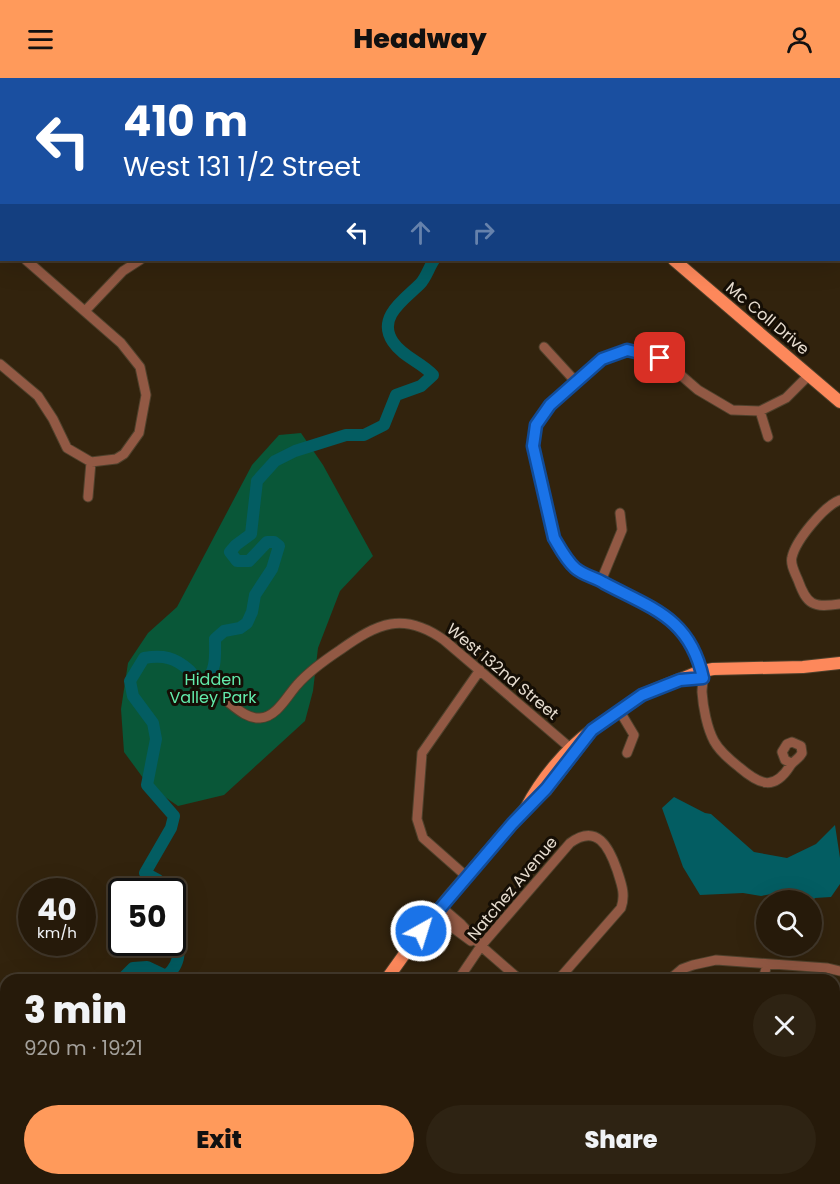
<!DOCTYPE html>
<meta charset="utf-8">
<style>
:root{--surface:#261a0a;--page:#2e2313;--text:#f1f3f6;--muted:#a4a19c;--line:#42382b;--accent:#ff9a5b}
body{margin:0;font-family:Poppins,sans-serif;background:var(--page);color:var(--text);height:100vh;display:flex;flex-direction:column;font-size:22px;white-space:nowrap}
*{box-sizing:border-box;margin:0}
p{font-size:20px;color:var(--muted)}
.icon{flex:none;width:33px;height:33px;fill:none;stroke:currentColor;stroke-width:2;stroke-linecap:round;stroke-linejoin:round}
.map{position:relative;flex:1;overflow:hidden}
.sheet{position:absolute;left:0px;top:896px;width:840px;height:212px;display:flex;flex-direction:column;background:var(--surface);border-radius:18px 18px 0 0;box-shadow:0 6px 24px #0002,0 0 0 2px var(--line)}
.sheet>*{flex:none}
.top-card{position:absolute;left:0px;top:0px;width:840px;height:183px;box-shadow:0 6px 24px #0002,0 0 0 2px var(--line);background:#1a4fa0;color:#fff;overflow:hidden}
.controls{position:absolute;left:756px;top:812px;display:grid;gap:12px}
.controls a{display:grid;place-items:center;width:66px;height:66px;border-radius:50%;background:var(--surface);box-shadow:0 6px 24px #0002,0 0 0 2px var(--line);font-size:30px}
.speed{position:absolute;left:18px;top:800px;display:flex;gap:12px;font-size:30px;font-weight:700;text-align:center}
.speed>*{display:grid;place-content:center;width:78px;height:78px;border-radius:50%;background:var(--surface);box-shadow:0 6px 24px #0002,0 0 0 2px var(--line);line-height:1}
.speed small{font-size:15px;font-weight:400}
.speed .limit{border:3px solid #111;border-radius:9px;background:#fff;color:#111}
.pin{position:absolute;display:grid;place-items:center;width:51px;height:51px;color:#fff;margin:-26px;border-radius:12px;box-shadow:0 3px 9px #0006}
.me{position:absolute;width:66px;margin:-33px;rotate:39deg;stroke-linejoin:round;filter:drop-shadow(0 0 4px #0008)}
.turn{display:flex;align-items:center;gap:21px;height:126px;padding:0 24px;font-size:27px}
.turn .icon{width:78px;height:78px;stroke-width:2.5}
.turn b{display:block;font-size:42px;line-height:51px}
.lanes{display:flex;align-items:center;height:57px;padding:0 24px;background:#0003;justify-content:center;gap:30px;direction:ltr}
.lanes .off{opacity:.35}
.round{display:grid;place-items:center;flex:none;width:63px;height:63px;border-radius:32px;background:var(--page)}
.headline{display:flex;align-items:center;justify-content:space-between;height:102px;padding:0 24px}
h1{font-size:36px;font-weight:800;line-height:45px}
.button{display:flex;gap:12px;margin-top:auto;padding:12px 24px}
.button a{flex:1;height:69px;border-radius:36px;background:var(--accent);color:#111;font-size:24px;font-weight:800;line-height:69px;text-align:center}
.button a+a{background:var(--page);color:var(--text)}
header{display:flex;justify-content:space-between;align-items:center;height:78px;padding:0 24px;background:var(--accent);color:#111;font-size:27px;font-weight:800}
.map>svg:first-child{display:block}
</style>
<header><svg class="icon" aria-label="menu" viewBox="0 0 24 24"><path d="M4 6h16M4 12h16M4 18h16"/></svg>Headway<svg class="icon" aria-label="person" viewBox="0 0 24 24"><circle cx="12" cy="8" r="4"/><path d="M4 21q1-7 8-7t8 7"/></svg></header>
<div class="map">
<svg width="840" height="1106" viewBox="0 0 840 1106">
<rect width="100%" height="100%" fill="#32230d"/>
<path fill="#095738" d="M301,355l22,32 50,91 -33,35 -22,57 -5,43 -8,30 -81,74 -46,11 -29,-20 -25,-34 -3,-43 7,-46 20,-30 29,-26 75,-142 27,-30z"/>
<path fill="#035d62" d="M674,719l31,16 6,1 43,38 33,6 29,-14 19,-19 5,33v26l-9,13 -16,1 -3,4v-2h-20l-10,-8 -21,4 -18,-3 -43,2 -17,-28 -21,-59z"/>
<g fill="none" stroke-linecap="round" stroke-linejoin="round">
<path stroke="#035d62" stroke-width="12" d="M594,2l1,-2
M165,813l-7,-11 -13,-7 26,-45 3,-12 -27,-31 9,-46 -3,-16 -20,-27 -3,-15 14,-23c19,-3 31,-1 46,13 5,6 7,10 15,11 12,-12 10,-27 10,-43l9,-8 16,-3 7,-5 5,-11 3,-17 17,-26 7,-23 -5,-4h-7l-18,19h-12l-7,-9 6,-7 15,-11 6,-53 18,-20 20,-10 51,-16h18l20,-10 12,-30 25,-9 12,-11c-12,-13 -30,-18 -40,-33 -17,-25 12,-43 27,-58 6,-6 9,-17 14,-24
M121,902l12,-12 14,-1 19,9c20,-15 12,-38 6,-59
M0,1069l6,-4"/>
<g stroke="#4f412c" stroke-width="11">
<path id="minor" d="M727,0l19,2
M669,2l1,-2
M0,98h2
M0,158l2,-6
M85,233l38,-40 17,-11
M544,269l32,35
M0,286l38,32 15,23 14,29 24,14 25,-3 8,-5 15,-21 7,-38 -6,-28 -19,-24 -95,-83
M760,333l8,26
M88,419l3,-35
M840,422c-16,6 -44,40 -48,57 -2,7 3,16 6,23 9,25 15,28 42,24
M601,503l21,-51 -2,-17
M228,624c9,7 20,17 32,16 17,-1 27,-22 37,-33 12,-14 28,-25 43,-35 38,-27 63,-39 104,-10l131,112
M619,632l15,25 -7,18
M791,685l-6,-3 -3,-8 5,-8 5,-2 9,4 1,7c-3,6 -9,8 -12,13 -16,25 -30,19 -51,1 -9,-7 -19,-15 -25,-26 -7,-13 -11,-34 -12,-49 0,-4 1,-9 1,-13 -2,-22 -17,-45 -32,-59 -8,-8 -18,-11 -28,-16 -14,-7 -26,-15 -40,-22 -10,-5 -20,-6 -28,-14 -9,-8 -15,-20 -21,-30l-21,-92 3,-21 14,-20 52,-46 25,-9 34,8 37,32 34,20 28,1 26,-13 23,-23
M466,798l-43,-38 -6,-19 5,-66 58,-83
M441,829l20,17 20,22 39,34
M434,836l37,27
M458,902l23,-34 89,-103c27,-20 39,4 47,27 4,13 9,24 4,38l-63,72
M669,902l13,-11 11,-4 23,-5 111,8 13,3
M763,902l4,-16
M834,989l6,-7
M562,1101l9,5
M797,1101l2,5
M672,1106l2,-5"/>
</g>
<g stroke="#4f412c" stroke-width="14">
<path id="major" d="M41,0l6,2
M674,182l166,142
M592,652l50,-35 56,-23 15,-3 90,-2 37,-4
M386,902l35,-49 32,-39 73,-84 20,-18 46,-60c-26,19 -51,49 -66,78
M295,1106l2,-5"/>
</g>
<use href="#minor" stroke="#925944" stroke-width="9"/>
<use href="#major" stroke="#fd885b" stroke-width="12"/>
</g>
<g fill="none" stroke-linecap="round" stroke-linejoin="round">
<g stroke="#114b97" stroke-width="15">
<path id="route" d="M421,853l91,-107 34,-35 46,-59 50,-35 38,-15 23,-2c-13,-60 -50,-69 -99,-95 -9,-6 -20,-7 -29,-15 -9,-8 -15,-20 -21,-30l-21,-92 3,-21 14,-20 52,-46 25,-9 33,8"/>
</g>
<use href="#route" stroke="#1a73e8" stroke-width="10"/>
</g>
<g text-anchor="middle" stroke-width="6" stroke-linejoin="round" paint-order="stroke">
<g font-size="16" fill="#e7ddd0" stroke="#150e05">
<text transform="translate(768 240) rotate(40)" y="6">Mc Coll Drive</text>
<text transform="translate(503 593) rotate(40)" y="6">West 132nd Street</text>
<text transform="translate(512 810) rotate(-50)" y="6">Natchez Avenue</text>
</g>
<g font-size="16" fill="#63ecac" stroke="#150e05">
<text x="213" y="607">Hidden<tspan x="213" dy="18">Valley Park</tspan></text>
</g>
</g>
</svg>
<div class="controls">
<a><svg class="icon" aria-label="search" viewBox="0 0 24 24"><circle cx="10" cy="10" r="6"/><path d="M15 15l6 6"/></svg></a>
</div>
<div class="speed"><div>40<small>km/h</small></div><div class="limit">50</div></div>
<div class="pin" style="left:660px;top:280px;background:#d93025"><svg class="icon" aria-label="arrive" viewBox="0 0 24 24"><path d="M6 21V4h12l-3 4 3 4H6"/></svg></div>
<svg class="me" style="left:421px;top:853px" viewBox="-20 -20 40 40"><circle r="17" fill="#1a73e8" stroke="#fff" stroke-width="3"/><path d="M0-11L8 9 0 5-8 9z" fill="#fff"/></svg>
<div class="top-card">
<div class="turn"><svg class="icon" aria-label="left" viewBox="0 0 24 24"><path d="M17 20v-9H6M10 6l-5 5 5 5"/></svg><div><b>410 m</b>West 131 1/2 Street</div></div>
<div class="lanes"><svg class="icon" aria-label="left" viewBox="0 0 24 24"><path d="M17 20v-9H6M10 6l-5 5 5 5"/></svg><svg class="icon off" aria-label="ahead" viewBox="0 0 24 24"><path d="M12 20V5M6 11l6-6 6 6"/></svg><svg class="icon off" aria-label="right" viewBox="0 0 24 24"><path d="M7 20v-9h11M14 6l5 5-5 5"/></svg></div>
</div>
<section class="sheet">
<div class="headline"><div><h1>3 min</h1><p>920 m · 19:21</p></div><a class="round"><svg class="icon" aria-label="close" viewBox="0 0 24 24"><path d="M6 6l12 12M18 6L6 18"/></svg></a></div>
<div class="button"><a>Exit</a><a>Share</a></div>
</section>
</div>
